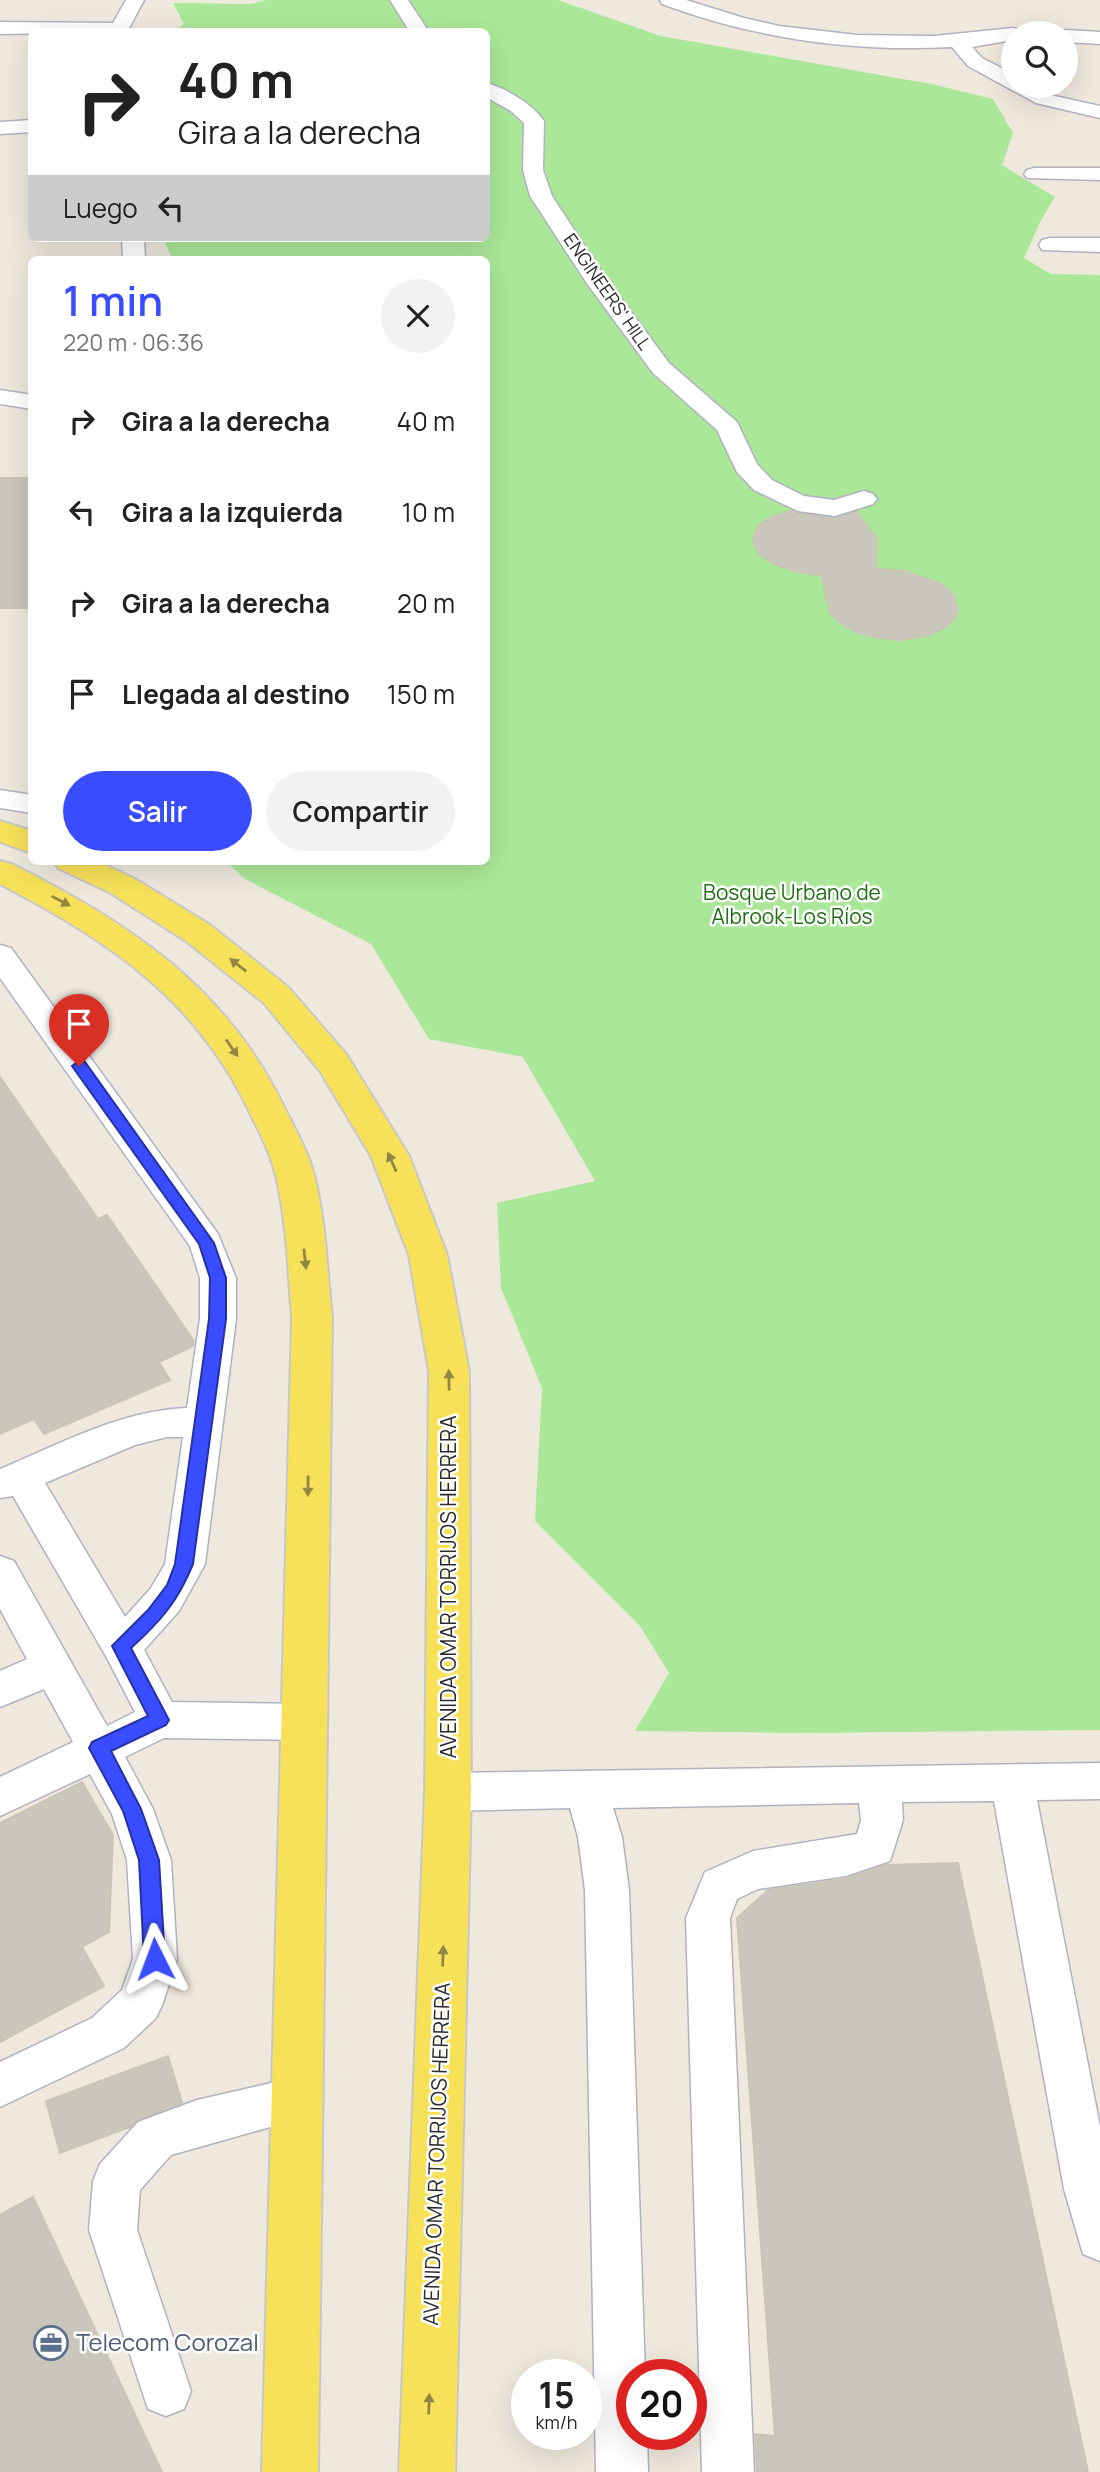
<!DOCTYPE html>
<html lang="es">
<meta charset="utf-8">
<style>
:root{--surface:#fff;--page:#f2f2f2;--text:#222;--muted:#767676;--accent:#394cff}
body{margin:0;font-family:Manrope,sans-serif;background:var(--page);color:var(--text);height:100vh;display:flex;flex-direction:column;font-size:26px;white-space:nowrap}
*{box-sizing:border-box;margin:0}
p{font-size:23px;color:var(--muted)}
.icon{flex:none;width:38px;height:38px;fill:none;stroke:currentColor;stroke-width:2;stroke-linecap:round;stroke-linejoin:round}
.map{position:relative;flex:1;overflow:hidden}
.side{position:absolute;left:28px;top:256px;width:462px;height:609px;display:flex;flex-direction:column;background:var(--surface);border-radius:10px;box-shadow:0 7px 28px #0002}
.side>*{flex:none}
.hud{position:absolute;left:28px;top:28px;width:462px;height:214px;border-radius:10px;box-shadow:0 7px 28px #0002;background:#fff;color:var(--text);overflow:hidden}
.buttons{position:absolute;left:1001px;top:21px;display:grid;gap:14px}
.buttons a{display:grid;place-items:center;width:77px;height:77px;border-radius:50%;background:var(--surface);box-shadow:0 7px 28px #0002;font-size:35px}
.speed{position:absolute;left:511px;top:2359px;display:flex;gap:14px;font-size:35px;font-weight:700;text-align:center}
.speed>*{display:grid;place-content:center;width:91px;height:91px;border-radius:50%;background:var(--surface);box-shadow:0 7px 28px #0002;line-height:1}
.speed small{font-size:18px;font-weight:400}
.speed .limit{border:10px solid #d22;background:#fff;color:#111}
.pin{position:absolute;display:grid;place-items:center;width:60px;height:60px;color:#fff;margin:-72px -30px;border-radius:50% 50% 50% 0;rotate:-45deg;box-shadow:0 0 7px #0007}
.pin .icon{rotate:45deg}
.me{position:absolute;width:77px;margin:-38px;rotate:357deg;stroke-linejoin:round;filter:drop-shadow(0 0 5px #0008)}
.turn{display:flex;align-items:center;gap:24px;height:147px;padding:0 35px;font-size:32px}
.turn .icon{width:91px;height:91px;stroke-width:2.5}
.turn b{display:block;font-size:49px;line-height:60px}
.then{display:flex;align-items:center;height:66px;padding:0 35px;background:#0003;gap:14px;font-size:26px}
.round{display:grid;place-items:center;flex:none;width:74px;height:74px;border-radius:37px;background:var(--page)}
.overview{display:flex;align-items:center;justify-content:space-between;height:119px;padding:0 35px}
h1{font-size:42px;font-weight:600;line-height:52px;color:var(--accent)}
.action{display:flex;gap:14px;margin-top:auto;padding:14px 35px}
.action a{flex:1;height:80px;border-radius:42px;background:var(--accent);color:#fff;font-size:28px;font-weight:600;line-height:80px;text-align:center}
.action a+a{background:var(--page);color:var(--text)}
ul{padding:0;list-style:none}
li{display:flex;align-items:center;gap:21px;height:91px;padding:0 35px}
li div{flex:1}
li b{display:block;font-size:26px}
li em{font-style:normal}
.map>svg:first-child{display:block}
</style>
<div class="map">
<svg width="1100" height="2472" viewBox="0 0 1100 2472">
<rect width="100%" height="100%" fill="#eee8dd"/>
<path fill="#abe798" d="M266,0h292l103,36 270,48 62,15 20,34 -11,32 53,32 -14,23 -17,38 27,16 49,1v1455l-294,3 -171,-2 34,-58 -29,-47 -105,-105 7,-133 -41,-100 -4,-85 98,-22 -72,-124 -94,-18 -58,-95 -126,-65 -19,-18h260v-602h-314l-9,-21h323v-206l-312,-1 10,-7 -11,-21 78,1z"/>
<path fill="#c9c6bc" stroke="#cac5b7" stroke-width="2" d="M0,478h32v130h-32z
M791,511l44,8 21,-7 21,26 -1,31 29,2 37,13 12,11 4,13 -2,9 -10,10 -16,8 -28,5 -23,-2 -21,-5 -17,-9 -11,-11 -9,-38 -25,-3 -24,-9 -13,-9 -6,-12 2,-11 4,-6 13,-8z
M0,1077l98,142 9,-4 87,126 -1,5 -34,16 11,18 -126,54 -10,-15 -34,15z
M82,1782l31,53 -4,97 -27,15 22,39 -104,56v-219z
M958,1863l130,609h-331l-2,-38 20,2 -38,-518 31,-28 78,-11 40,-14z
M168,2056l14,47 -45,17 -7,7 -70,26 -14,-52z
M33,2197l129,275h-162v-257z"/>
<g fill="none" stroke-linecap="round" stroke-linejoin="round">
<g stroke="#b1b2c0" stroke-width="3">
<path id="minor" d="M126,0h18l-17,32 -127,2v-12l113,1z
M390,0h18l21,32h-19z
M660,0h26l58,18 35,8 78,9 77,1 79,-8 7,2 2,3h-9v7l-41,7 10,11 31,16v12h21l16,9 50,11v12l-64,-15 -68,-37 -16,-19c-99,5 -196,-8 -290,-43z
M1066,30l34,2v12l-34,-2v-9h-8z
M486,83c20,5 46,21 58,38l-1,49 9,26 51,78 66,89 68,59 20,42 15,16 32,16 30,4 30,-9 9,3 4,5 -4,5 -38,12 -37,-5 -44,-21 -17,-18 -20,-42 -64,-57 -67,-91 -56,-86 -7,-26 1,-47 -13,-12 -25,-14z
M32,120v12l-32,2v-12z
M1034,168h66v12l-73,-2 -3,-4 3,-4z
M122,238h22l1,21h-22z
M1050,238h50v14l-58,-2 -3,-5 3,-5z
M0,390l32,5v14l-32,-5z
M0,790l32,5v18l-32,-5z
M0,945l11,3 207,286 18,44v41l-31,245 -26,47 -35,39 28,52 132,2 15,5 6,13 -6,13 -15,5 -140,-2 -39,19 28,52 18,51 6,99 -14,44 -7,15 -32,30 -124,59v-45l92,-44 30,-28 11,-31 -6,-99 -15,-46 -22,-40 -90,42v-39l73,-35 -29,-53 -44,18v-36l27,-12 -27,-50v-53l14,5 93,165 28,-14 -28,-54 -94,-162 -13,2v-29c60,-25 122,-59 187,-61l13,-89v-41l-10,-32 -190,-268zM167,1437h16l-18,127 -14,24 -26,29 -80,-134 90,-38z
M1100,1763v36l-63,1 63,327v134l-17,-7 -19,-65 -70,-388 -92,1 1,18 -13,41 -44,15 -88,13 -21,10 -7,19 24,554h-52l-16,-554 19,-46 48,-21 104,-17 4,-14 -2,-17 -246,5 9,29 7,53 16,485h-13v59h15l1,38h-52l-11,-582 -7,-53 -8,-29 -122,3 -15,-6 -6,-13 6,-13 15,-6z
M297,2077l16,6 7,16 -7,16 -142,40 -31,35 -3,40 54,161 -7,18 -18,7 -18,-7 -59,-179 4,-49 7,-17 38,-42 59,-22z"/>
</g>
<g stroke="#c8c8c8" stroke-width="4">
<path id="major" d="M0,821l32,10v22l-32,-11z
M0,861l12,3c116,59 213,121 272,243 11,22 24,45 30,68 12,46 13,96 18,143l-14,1154h-56l30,-1154c-4,-47 -5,-96 -16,-142 -5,-21 -15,-41 -24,-59 -54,-117 -141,-175 -252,-233z
M54,861h43l38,18 75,46 78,62 58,67 63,102 38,99 22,116 2,421 -16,680h-56l26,-680 4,-421 -20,-116 -38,-99 -51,-85 -56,-68 -78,-62 -75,-48 -53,-25z"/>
</g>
<use href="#minor" fill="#fff" fill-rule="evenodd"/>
<use href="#major" fill="#f7e159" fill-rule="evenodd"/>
</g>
<defs><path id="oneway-solid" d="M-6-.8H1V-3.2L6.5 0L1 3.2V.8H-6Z" transform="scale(1.75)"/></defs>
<g fill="#928642">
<use href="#oneway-solid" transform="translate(61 901) rotate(27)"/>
<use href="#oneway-solid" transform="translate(238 965) rotate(-142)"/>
<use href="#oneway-solid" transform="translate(232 1048) rotate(55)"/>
<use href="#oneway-solid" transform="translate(392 1162) rotate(-114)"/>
<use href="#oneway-solid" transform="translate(305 1259) rotate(84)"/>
<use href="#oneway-solid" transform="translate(449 1380) rotate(-91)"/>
<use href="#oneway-solid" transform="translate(308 1486) rotate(91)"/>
<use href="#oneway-solid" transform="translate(443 1956) rotate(-88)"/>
<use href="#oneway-solid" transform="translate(429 2404) rotate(-88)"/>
</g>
<path fill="#394cff" stroke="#2531a6" stroke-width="2" d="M79,1061l6,1 129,181 12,35v41l-33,245c-15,37 -32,57 -62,84l38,72 -3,5 -55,26 30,58 18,51 6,99 -3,7 -7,3 -8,-3 -3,-7 -5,-99 -16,-49 -34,-63 3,-6 56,-26 -36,-70 36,-36 19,-25 8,-21 34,-245 1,-41 -11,-34 -127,-178z"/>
<defs>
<g id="office-ring" transform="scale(1.75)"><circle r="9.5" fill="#fff" stroke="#5c6f8a" stroke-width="1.5"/><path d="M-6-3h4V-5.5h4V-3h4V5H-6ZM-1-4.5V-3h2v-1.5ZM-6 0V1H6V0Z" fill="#5c6f8a"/></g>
</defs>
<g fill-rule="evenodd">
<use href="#office-ring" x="51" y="2343"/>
</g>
<g text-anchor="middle" stroke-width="5" stroke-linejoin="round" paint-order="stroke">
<g font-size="18" fill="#2c2c2c" stroke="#fff">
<text transform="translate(607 292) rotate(55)" y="6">ENGINEERS' HILL</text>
</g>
<g font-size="21" fill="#216d17" stroke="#fff">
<text x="792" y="900">Bosque Urbano de<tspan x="792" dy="24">Albrook-Los Ríos</tspan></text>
</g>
<g font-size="21" fill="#2c2c2c" stroke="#fff">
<text transform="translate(449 1587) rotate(-90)" y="7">AVENIDA OMAR TORRIJOS HERRERA</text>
<text transform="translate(437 2154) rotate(-88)" y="7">AVENIDA OMAR TORRIJOS HERRERA</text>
</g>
<g font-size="24" fill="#4e5e75" stroke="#fff" text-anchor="start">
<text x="76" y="2351">Telecom Corozal</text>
</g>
</g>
</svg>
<div class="buttons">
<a><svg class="icon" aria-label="search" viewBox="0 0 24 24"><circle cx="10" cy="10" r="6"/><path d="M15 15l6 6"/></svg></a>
</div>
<div class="speed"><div>15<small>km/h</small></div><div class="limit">20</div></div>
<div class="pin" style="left:79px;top:1066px;background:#d93025"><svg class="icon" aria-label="arrive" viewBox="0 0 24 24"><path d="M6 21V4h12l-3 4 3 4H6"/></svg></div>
<svg class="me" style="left:155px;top:1959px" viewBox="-20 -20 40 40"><path d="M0-17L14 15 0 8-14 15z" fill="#394cff" stroke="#fff" stroke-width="4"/></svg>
<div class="hud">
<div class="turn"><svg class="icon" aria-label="right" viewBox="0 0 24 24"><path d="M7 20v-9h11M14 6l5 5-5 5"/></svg><div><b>40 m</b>Gira a la derecha</div></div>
<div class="then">Luego<svg class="icon" aria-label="left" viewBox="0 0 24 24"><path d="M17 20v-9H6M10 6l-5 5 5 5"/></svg></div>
</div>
<section class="side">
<div class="overview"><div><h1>1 min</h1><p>220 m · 06:36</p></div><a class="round"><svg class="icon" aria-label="close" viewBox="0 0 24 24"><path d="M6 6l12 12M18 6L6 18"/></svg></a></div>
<ul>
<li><svg class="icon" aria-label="right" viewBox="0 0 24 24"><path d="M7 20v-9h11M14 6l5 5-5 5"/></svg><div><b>Gira a la derecha</b></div><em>40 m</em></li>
<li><svg class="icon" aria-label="left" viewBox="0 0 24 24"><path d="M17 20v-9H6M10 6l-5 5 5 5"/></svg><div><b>Gira a la izquierda</b></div><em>10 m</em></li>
<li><svg class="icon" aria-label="right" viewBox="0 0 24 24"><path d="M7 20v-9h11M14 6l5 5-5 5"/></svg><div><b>Gira a la derecha</b></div><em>20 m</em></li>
<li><svg class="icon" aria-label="arrive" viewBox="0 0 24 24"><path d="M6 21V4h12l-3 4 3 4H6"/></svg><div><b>Llegada al destino</b></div><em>150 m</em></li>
</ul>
<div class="action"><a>Salir</a><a>Compartir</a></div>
</section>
</div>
